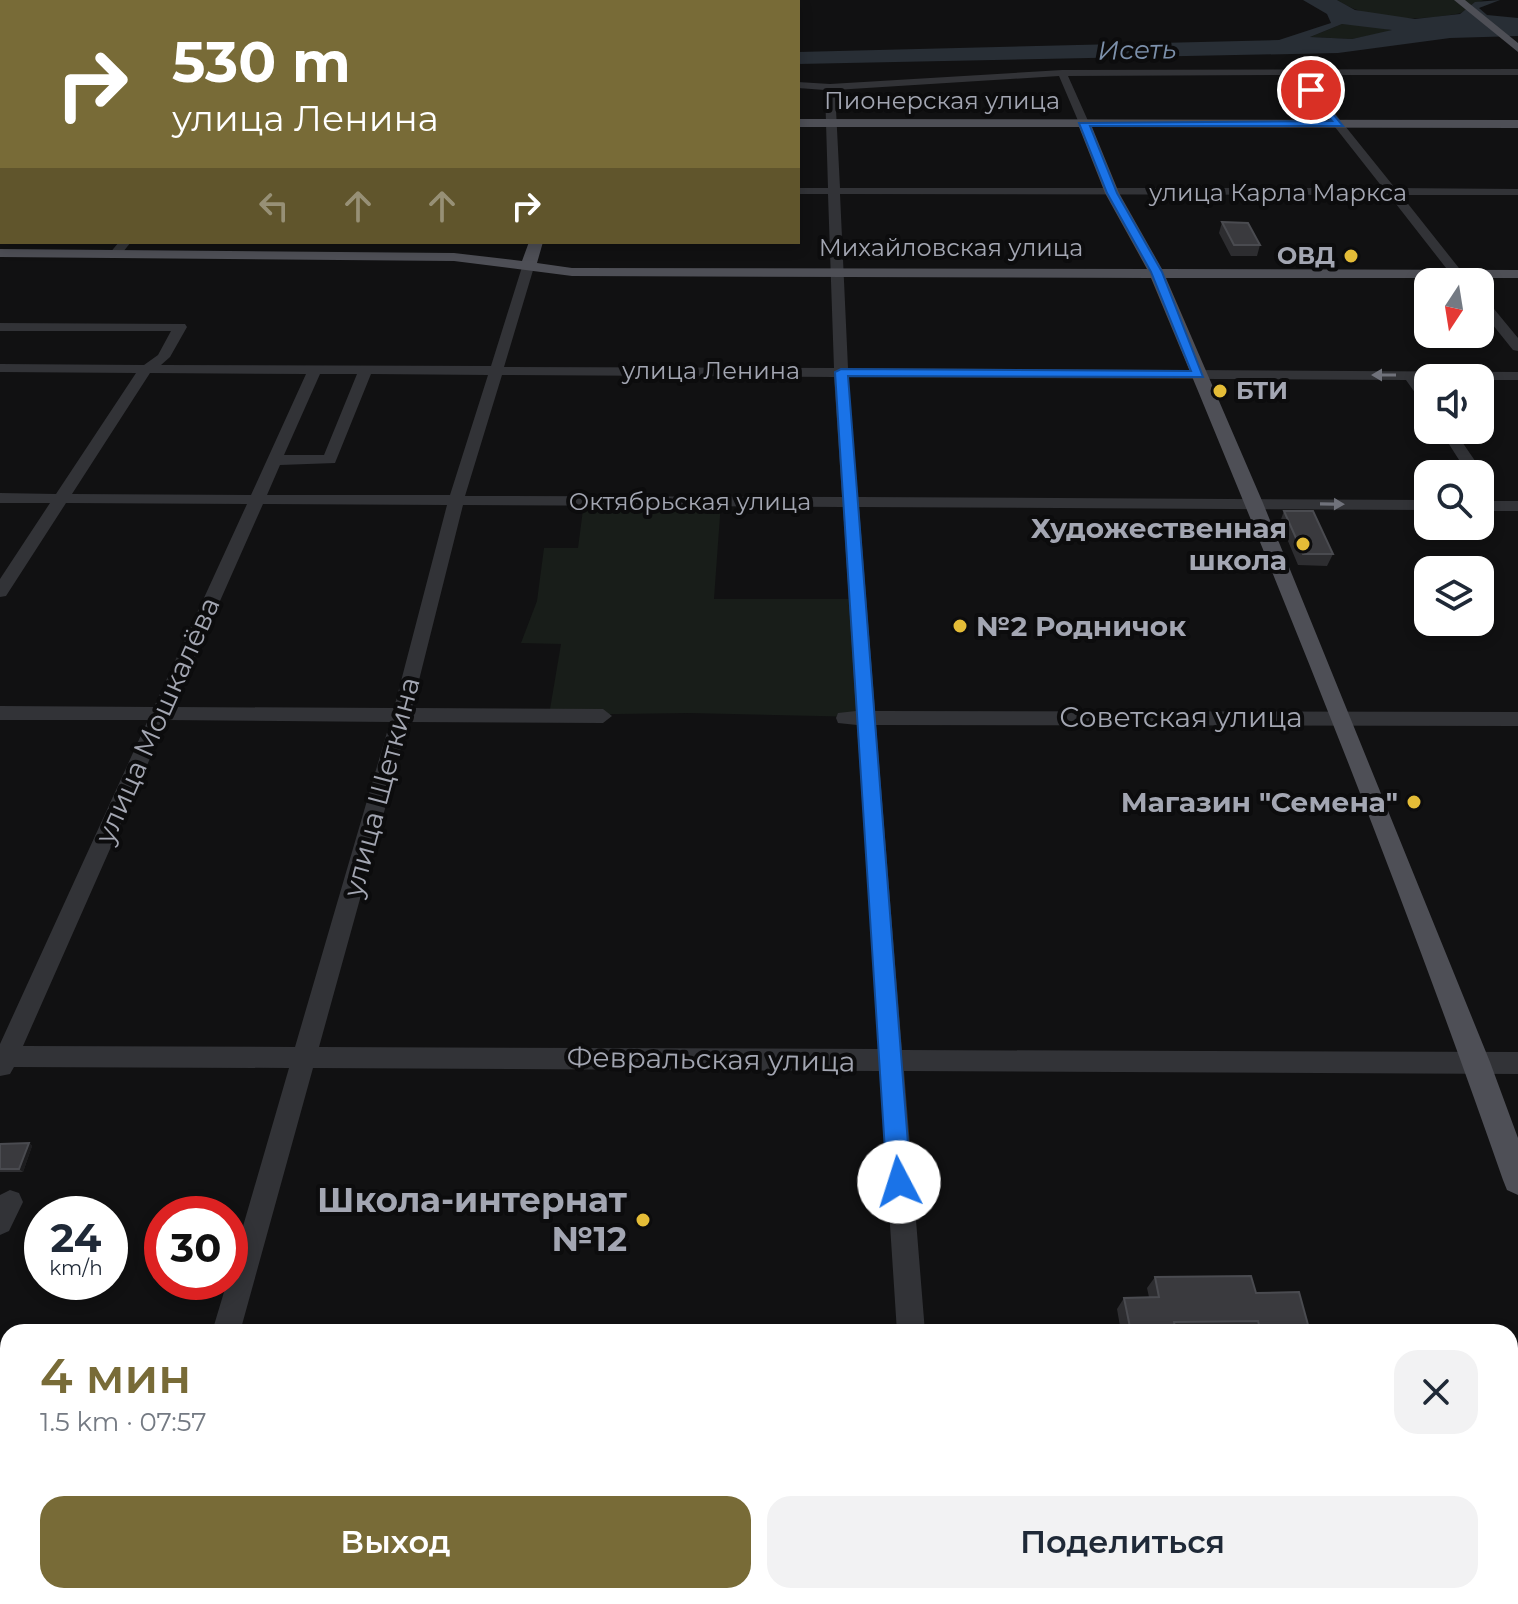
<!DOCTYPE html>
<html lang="ru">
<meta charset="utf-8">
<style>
:root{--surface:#fff;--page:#f2f2f3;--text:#1f2937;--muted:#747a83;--accent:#786b37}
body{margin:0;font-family:Montserrat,sans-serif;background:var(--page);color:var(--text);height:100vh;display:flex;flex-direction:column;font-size:30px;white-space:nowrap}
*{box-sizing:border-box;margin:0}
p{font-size:26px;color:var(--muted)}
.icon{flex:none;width:44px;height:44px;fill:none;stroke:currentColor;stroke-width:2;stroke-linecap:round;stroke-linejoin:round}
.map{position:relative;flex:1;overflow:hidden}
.details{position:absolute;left:0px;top:1324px;width:1518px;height:280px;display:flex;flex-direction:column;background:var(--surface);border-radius:24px 24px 0 0;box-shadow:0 4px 12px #0003}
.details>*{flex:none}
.guide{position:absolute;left:0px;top:0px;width:800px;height:244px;box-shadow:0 4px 12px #0003;background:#786b37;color:#fff;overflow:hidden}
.needle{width:52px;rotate:192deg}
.buttons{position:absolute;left:1414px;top:268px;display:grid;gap:16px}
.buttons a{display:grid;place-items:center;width:80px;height:80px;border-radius:16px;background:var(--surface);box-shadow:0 4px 12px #0003;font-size:40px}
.speed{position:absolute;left:24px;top:1196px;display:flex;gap:16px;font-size:40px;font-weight:700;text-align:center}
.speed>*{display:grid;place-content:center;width:104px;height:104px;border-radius:50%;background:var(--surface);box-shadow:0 4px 12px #0003;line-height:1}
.speed small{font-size:20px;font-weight:400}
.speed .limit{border:12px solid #d22;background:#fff;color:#111}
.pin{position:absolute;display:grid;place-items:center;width:68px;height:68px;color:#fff;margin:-34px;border:4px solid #fff;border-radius:50%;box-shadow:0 2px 8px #0007}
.me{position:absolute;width:88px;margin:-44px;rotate:355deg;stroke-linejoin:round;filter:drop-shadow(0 0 6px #0008)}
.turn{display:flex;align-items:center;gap:28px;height:168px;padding:0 40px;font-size:36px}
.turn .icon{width:104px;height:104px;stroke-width:2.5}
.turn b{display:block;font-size:56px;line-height:68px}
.lanes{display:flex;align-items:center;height:76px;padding:0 40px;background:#0003;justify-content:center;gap:40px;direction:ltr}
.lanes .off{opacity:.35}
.round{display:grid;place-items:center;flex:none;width:84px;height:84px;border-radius:24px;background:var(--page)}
.summary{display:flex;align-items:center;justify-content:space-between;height:136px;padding:0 40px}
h1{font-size:48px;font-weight:600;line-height:60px;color:var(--accent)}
.primary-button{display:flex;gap:16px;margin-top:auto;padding:16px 40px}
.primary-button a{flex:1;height:92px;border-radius:24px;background:var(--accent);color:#fff;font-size:32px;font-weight:600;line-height:92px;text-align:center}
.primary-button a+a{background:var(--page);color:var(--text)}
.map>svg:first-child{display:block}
</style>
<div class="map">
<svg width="1518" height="1604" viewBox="0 0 1518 1604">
<rect width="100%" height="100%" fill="#111112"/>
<path fill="#181d19" d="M1337,0h147c-10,3 -18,13 -28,14 -38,7 -85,8 -119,-14z
M1342,24l34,1 16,6 -40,8 -42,-2z
M584,502h137l-7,97h143l7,118 -175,-4 -140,2 12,-71 -40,-1 16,-42 7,-53h34z"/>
<path fill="#282e35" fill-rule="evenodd" d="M1303,0h34l18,10 60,9 45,-5 15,-12 25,-2 -21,8 8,7 31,3v18l-68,2 -112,15 -540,11v-12l481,-12 52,-17 -4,-9zM1342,24l50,6 -40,9 -42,-2z"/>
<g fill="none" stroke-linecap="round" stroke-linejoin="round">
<path fill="#323337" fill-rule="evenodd" d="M1518,69v6h-214l91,113 123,1v6h-117l69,87h-13l-68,-87 -549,-1 8,174 670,4v8h-98l8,11v14l-5,-1 -17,-24 -558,-3 10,120 570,3v10l-569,-3 16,204 643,1v14l-642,-1 26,325 616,2v22l-614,-3 21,261h-28l-17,-261 -567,-3 -73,264h-28l15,-50h3v-11l59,-203 -275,-1 -4,7 -10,2v-32l148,-324h-148v-14l154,1 93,-203 -181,-1 -60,93 -6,1v-18l50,-76h-50v-10l56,1 80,-121 -136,-1v-8l144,1 14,-10 13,-24h-171v-8l185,1 2,3 -17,30 -9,8 330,1 31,-99 6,-4 6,4 -30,100 330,1 -6,-174h-30v-6h30l-3,-98 -27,-2v-6l32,2 232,-14zM1294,75l89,113h-543l-5,-98 224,-14 20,47 5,3 5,-3 -21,-47zM150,373l156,1 -55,121 -179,-1zM320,374h37l-33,81h-40zM371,374l117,1 -38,120h-183l13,-30 55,-2zM502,375l332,2 8,120 -377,-1zM263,504l184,1 -53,203 -221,-1zM463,505l380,2 13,204 -18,2 -2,5 2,5 19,2 22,324 -560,-2 90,-325 194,1 9,-7 -9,-7 -191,-1zM167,720l223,2 -95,325 -272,-1z
M2,218v8l-2,1v-8z
M119,242h12l-12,15h-8l-2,-3z
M1480,297l5,1 33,40v13l-5,-1 -33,-41z
M1440,430h14l30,44 -3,3 -1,-3h-12z
M1480,501h38v10h-38z
M10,1190l9,3 4,9 -14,29 -9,4v-40z
M133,1596h32l-2,8h-32z
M917,1596h32v8h-32z"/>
<path fill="#4e4f56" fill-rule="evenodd" d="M1454,0h11l53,43v9z
M798,119l720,1v8l-426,-1 27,66 43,76 356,1v8h-352l97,225 227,559 28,76v57l-11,-5 -4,-10c-106,-305 -228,-605 -352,-902l-579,-2 -118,-15 -454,-4v-8l454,4 68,8 7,-19h14l-6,21 35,5 575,1 -42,-76 -26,-66h-281z"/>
</g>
<path fill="#2d2d30" d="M1222,222l38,23 -3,11h-26l-12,-23z
M1284,511l49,43 -6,12 -29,-1 -18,-43z
M29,1143l3,3 -9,26h-23v-28z
M1155,1277l101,16 54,39h-189l-4,-23 7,-11 25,-1 -2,-9z"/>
<path fill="#1c1c1e" d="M29,1143l3,3 -9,26 -4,-3z"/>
<path fill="#3a3a3e" stroke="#4a4b50" stroke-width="2" d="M1222,222l26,1 12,22h-26z
M1284,511h29l20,43h-30z
M29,1143l-10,26h-19v-25z
M1251,1276l5,17 43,-1 11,40h-49l-3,-11 -84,1 2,10h-45l-7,-34 35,-1 -4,-20z"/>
<defs><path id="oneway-solid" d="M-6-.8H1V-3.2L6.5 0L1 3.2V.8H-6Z" transform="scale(2)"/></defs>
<g fill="#70727b">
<use href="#oneway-solid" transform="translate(1384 375) rotate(-180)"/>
<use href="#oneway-solid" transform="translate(1332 504) rotate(1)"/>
</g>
<path fill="#1a73e8" stroke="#114b97" stroke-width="2" d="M1311,87l32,39h-253l27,67 45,79 41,105 -355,-1 63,806 -4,7 -8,4 -8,-4 -4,-7 -52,-810 6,-3 350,2 -40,-99 -44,-79 -28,-70 253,-2 -25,-31z"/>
<g fill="#e4bc37" stroke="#0c0c0d" stroke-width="3">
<circle cx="1351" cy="256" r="8"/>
<circle cx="1220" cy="391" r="8"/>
<circle cx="1303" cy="544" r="8"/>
<circle cx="960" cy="626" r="8"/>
<circle cx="1414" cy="802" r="8"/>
<circle cx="643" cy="1220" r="8"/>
</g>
<g text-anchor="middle" stroke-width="8" stroke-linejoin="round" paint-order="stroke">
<g font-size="24" fill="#a3a6b2" stroke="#0c0c0d">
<text x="942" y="109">Пионерская улица</text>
<text x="1278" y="201">улица Карла Маркса</text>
<text x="951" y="256">Михайловская улица</text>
<text x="711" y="379">улица Ленина</text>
<text x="690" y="510">Октябрьская улица</text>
</g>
<g font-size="24" font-weight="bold" fill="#a3a6b2" stroke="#0c0c0d" text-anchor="end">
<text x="1335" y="264">ОВД</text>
<text x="1236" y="399" text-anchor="start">БТИ</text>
</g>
<g font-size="26" font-style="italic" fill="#7c90ab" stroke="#0c0c0d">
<text transform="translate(1137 50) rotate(-1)" y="9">Исеть</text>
</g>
<g font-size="28" font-weight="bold" fill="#a3a6b2" stroke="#0c0c0d" text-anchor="end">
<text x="1287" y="538">Художественная<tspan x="1287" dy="32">школа</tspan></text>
<text x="976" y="636" text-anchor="start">№2 Родничок</text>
<text x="1398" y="812">Магазин "Семена"</text>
</g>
<g font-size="28" fill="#a3a6b2" stroke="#0c0c0d">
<text x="1181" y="727">Советская улица</text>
<text transform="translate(157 720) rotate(-66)" y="10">улица Мошкалёва</text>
<text transform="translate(381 787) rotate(-75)" y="10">улица Щеткина</text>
<text transform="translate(711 1059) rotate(1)" y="10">Февральская улица</text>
</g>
<g font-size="34" font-weight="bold" fill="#a3a6b2" stroke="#0c0c0d" text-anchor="end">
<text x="627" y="1212">Школа-интернат<tspan x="627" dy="39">№12</tspan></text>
</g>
</g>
</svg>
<div class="buttons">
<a><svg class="needle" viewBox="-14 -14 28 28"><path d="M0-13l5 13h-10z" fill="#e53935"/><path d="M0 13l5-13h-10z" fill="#747a83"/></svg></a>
<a><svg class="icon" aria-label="sound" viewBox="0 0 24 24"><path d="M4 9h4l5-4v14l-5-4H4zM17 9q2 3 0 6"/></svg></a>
<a><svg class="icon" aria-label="search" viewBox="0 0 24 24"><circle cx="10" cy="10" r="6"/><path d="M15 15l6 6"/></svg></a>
<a><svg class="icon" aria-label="layers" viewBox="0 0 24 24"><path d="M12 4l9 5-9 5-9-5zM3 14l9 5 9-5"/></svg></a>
</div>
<div class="speed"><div>24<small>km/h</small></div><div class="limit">30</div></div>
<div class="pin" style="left:1311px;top:90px;background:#d93025"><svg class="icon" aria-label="arrive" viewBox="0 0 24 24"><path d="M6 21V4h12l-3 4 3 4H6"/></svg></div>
<svg class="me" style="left:899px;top:1182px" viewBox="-20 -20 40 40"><circle r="19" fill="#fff"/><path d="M0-13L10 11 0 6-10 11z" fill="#1a73e8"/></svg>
<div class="guide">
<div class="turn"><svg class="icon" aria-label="right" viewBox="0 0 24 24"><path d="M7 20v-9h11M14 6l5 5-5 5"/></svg><div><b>530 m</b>улица Ленина</div></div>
<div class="lanes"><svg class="icon off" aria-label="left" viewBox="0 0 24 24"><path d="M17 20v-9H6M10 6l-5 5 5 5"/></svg><svg class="icon off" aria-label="ahead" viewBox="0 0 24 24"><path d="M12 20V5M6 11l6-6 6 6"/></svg><svg class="icon off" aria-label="ahead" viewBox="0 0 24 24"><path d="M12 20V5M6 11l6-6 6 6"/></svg><svg class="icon" aria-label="right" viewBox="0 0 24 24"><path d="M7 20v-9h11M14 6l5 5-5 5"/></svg></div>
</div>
<section class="details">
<div class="summary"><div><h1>4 мин</h1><p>1.5 km · 07:57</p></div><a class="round"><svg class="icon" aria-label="close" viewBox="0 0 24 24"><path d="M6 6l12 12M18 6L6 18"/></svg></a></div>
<div class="primary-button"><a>Выход</a><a>Поделиться</a></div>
</section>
</div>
